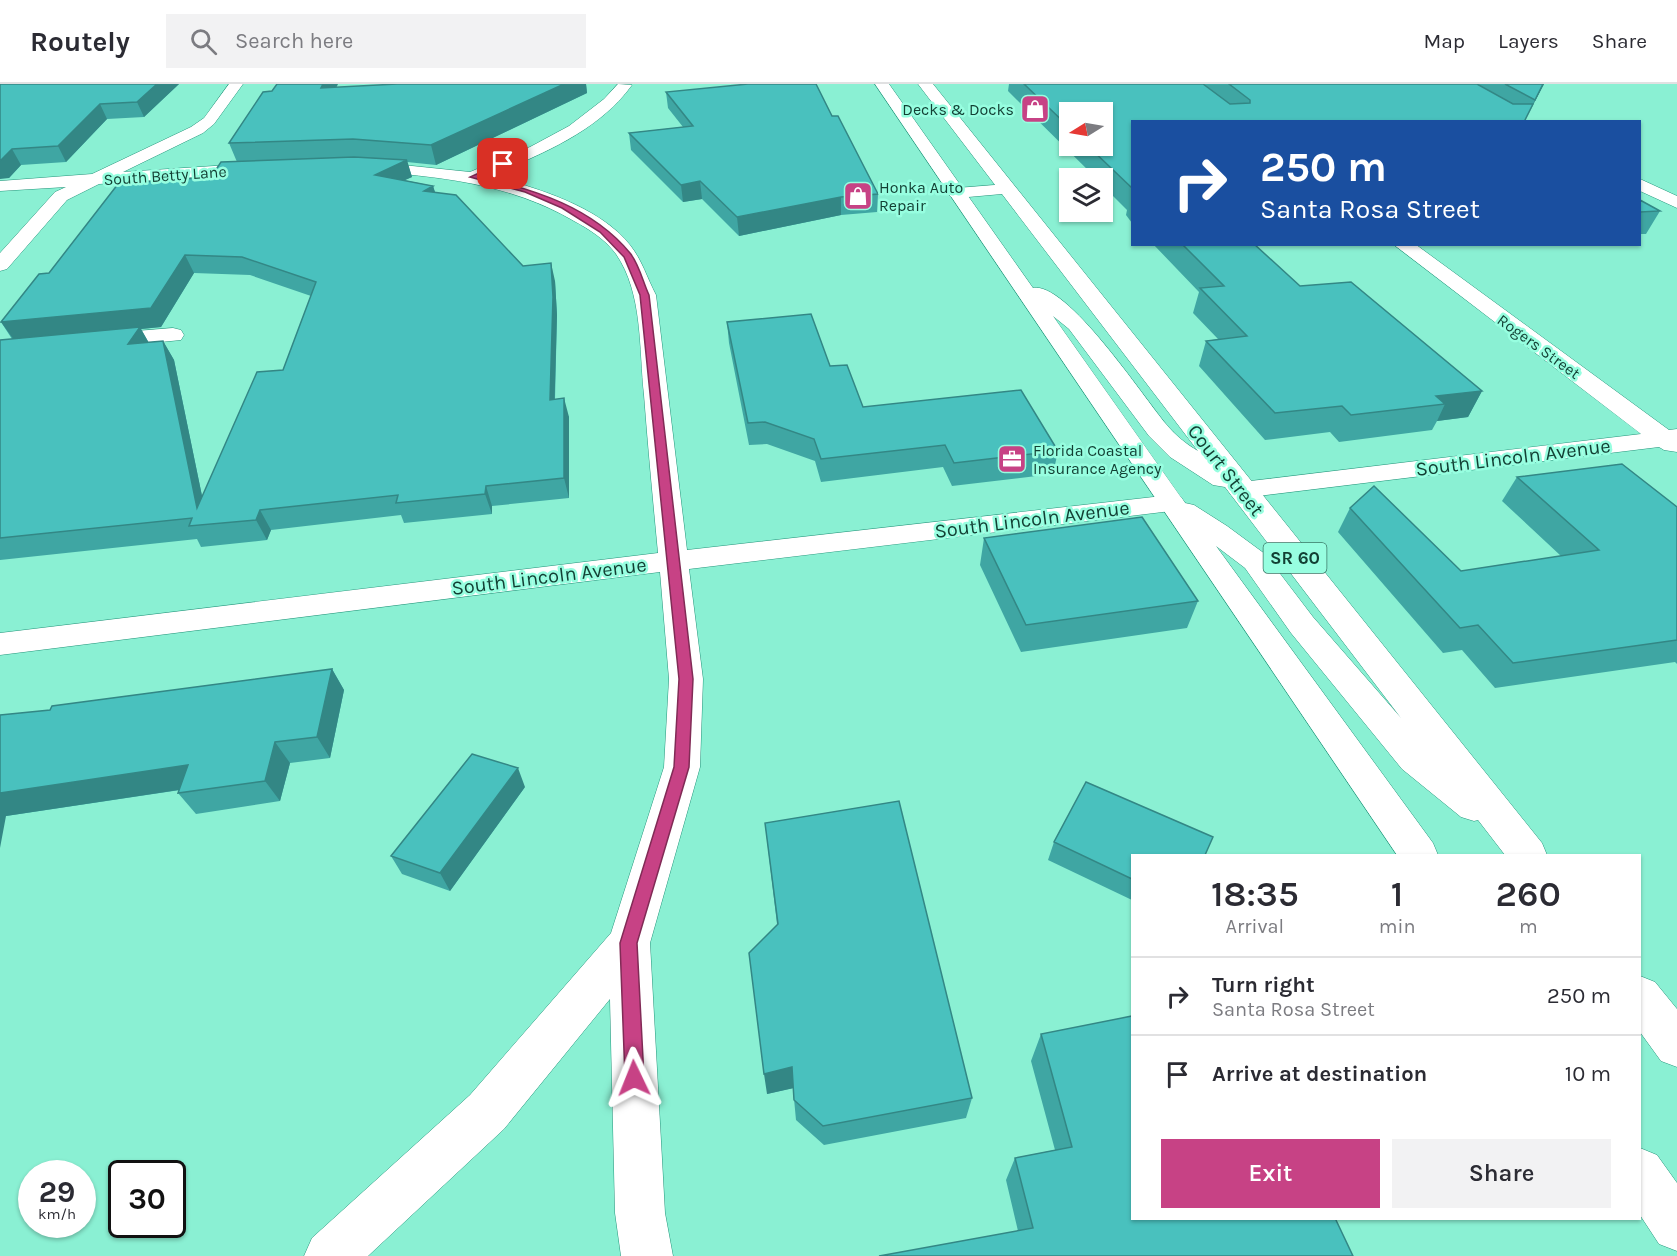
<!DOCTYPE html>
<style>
:root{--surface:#fff;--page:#f2f2f3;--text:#2b2b33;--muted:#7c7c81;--line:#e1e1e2;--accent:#c74285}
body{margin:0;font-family:Karla,sans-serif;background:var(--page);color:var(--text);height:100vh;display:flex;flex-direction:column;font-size:22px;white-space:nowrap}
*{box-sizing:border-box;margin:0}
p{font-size:20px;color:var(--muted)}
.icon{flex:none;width:33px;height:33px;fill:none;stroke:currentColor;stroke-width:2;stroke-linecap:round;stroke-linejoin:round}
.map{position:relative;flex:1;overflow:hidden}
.drawer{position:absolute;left:1131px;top:770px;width:510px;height:366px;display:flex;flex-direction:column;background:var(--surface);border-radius:0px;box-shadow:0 2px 4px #0004}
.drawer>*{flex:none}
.guide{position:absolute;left:1131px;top:36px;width:510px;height:126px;border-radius:0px;box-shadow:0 2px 4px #0004;background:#1a4fa0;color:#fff;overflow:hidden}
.needle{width:39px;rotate:259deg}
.buttons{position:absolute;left:1059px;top:18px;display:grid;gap:12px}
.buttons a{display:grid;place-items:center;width:54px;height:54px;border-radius:0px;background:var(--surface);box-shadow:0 2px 4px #0004;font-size:30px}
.speed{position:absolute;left:18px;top:1076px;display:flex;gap:12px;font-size:30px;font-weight:700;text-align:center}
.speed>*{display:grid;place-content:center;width:78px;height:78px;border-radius:50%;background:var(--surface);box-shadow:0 2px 4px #0004;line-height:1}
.speed small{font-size:15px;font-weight:400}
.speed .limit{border:3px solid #111;border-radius:9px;background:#fff;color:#111}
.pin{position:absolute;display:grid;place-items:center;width:51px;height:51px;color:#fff;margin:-26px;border-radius:12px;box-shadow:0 3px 9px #0006}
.me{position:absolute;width:66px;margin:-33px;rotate:358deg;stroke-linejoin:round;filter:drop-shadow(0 0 4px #0008)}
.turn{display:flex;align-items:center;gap:21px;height:126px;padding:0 30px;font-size:27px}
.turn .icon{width:78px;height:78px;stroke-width:2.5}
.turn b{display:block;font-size:42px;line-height:51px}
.eta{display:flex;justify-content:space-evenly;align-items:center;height:102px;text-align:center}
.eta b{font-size:36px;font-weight:600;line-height:42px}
.action{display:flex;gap:12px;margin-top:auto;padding:12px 30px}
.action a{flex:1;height:69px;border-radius:0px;background:var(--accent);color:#fff;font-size:24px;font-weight:600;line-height:69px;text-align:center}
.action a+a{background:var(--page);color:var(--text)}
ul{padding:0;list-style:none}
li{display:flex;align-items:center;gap:18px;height:78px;padding:0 30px;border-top:2px solid var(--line)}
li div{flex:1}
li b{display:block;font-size:22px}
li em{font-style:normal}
header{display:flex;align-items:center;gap:36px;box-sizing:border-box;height:84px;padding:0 30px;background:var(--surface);border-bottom:2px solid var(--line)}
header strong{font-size:28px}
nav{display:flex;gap:33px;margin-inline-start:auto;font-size:21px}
.search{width:420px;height:54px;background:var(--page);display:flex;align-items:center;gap:15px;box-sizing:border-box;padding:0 21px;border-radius:0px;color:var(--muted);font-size:22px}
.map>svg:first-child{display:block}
</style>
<header>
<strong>Routely</strong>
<div class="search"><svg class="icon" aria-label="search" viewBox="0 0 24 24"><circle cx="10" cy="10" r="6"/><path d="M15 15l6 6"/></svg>Search here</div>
<nav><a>Map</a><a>Layers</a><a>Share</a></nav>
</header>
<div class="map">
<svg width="1677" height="1172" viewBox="0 0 1677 1172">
<rect width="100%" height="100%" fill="#8af0d3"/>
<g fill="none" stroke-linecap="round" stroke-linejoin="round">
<g stroke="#24957b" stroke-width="1">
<path id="minor" d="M229,0h14l-29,40 -11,9 -80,39 136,-9 6,1 3,4 -3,4 -166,12 -32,16 -60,69 -7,2v-18l55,-61 11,-5 -66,4v-10l92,-7 99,-47 13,-9z
M618,0l14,1c-34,47 -91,69 -142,91 46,11 110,31 140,69 12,15 17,33 26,50l31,255 484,-55 10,2 4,6 -4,6 -10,2 -482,58 14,110 -3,88 -50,176 15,270 8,43h-52l-6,-43 -5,-214 -106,130 -136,127h-64l8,-18 158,-143 141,-162 53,-166 5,-88 -9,-107 -660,83v-22l658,-80c-5,-53 -10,-105 -14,-158 -5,-46 -1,-102 -28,-141 -10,-14 -27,-25 -42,-33 -65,-38 -137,-45 -210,-50l-6,-1 -2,-4 2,-4 6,-1 106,11 60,-25 39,-21 35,-27z
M1640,95l37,17v12l-37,-17z
M1007,100l6,1 3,4 -3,4 -56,5 -6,-1 -3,-4 3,-4 6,-1z
M1393,160h22l254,186 8,-1v23l-13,-2 -5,-3 -417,51 -10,-2 -4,-6 4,-6 10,-2 399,-48z
M173,244l8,2 3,5 -3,5 -81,8 -8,-2 -3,-5 3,-5 8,-2z"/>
</g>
<g stroke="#24957b" stroke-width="1">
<path id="primary" d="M875,0h14l144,204c34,-7 111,110 133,136 9,11 20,20 32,27l-280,-367h15l609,759 5,12h-42l-27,-35 -4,1 -13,-4 -59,-48 -111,-136 -46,-65 -29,-22 217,297 5,12h-41zM1053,232l16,13 80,107 21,21 43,28 12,2 176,231 -88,-101 -48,-63 -38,-28 -33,-21 -9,-2z
M1640,892l15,6 22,27v58l-16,-6 -21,-29z
M1640,1064l17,7 20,28v68l-18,-7 -19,-29z"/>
</g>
<use href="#minor" fill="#fff" fill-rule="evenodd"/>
<use href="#primary" fill="#fff" fill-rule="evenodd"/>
</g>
<path fill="#3fa6a3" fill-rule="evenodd" d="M0,0h179l-35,33 -37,2 -41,43 -45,3 -12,13z
M397,0h189l1,9 -151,72 -29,-3 5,15 -8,3 29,6 2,6 88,74 32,15 2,34 -2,84 14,18v81l-77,8v8l-88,9 -3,-8 -130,15 -4,10 -66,7 -4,-8 -197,21v-220l12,-1 -11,-17 48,-49 188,-111 -8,-19 107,-55zM194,189l56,2 61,21 -28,74 -81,126 -28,-136 -11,-19 -14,2 -8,-14 20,-2z
M1009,0h535l-20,38h-392v101l-6,-8 1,-5 -25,-25v-7h-6l-88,-87zM1070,28l32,34h-32z
M666,8l166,24 46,78 -1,18 -36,3 -102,21 -37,-37 -19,3 -52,-52 -2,-17 54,-6 -15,-19z
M1640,116l20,11 -14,23h-6z
M1153,160h101l46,42 182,105 -14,26 -31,4 -5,9 -93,12 -9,-10 -65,8 -66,-74 7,-25 12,-2 -25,-26 6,-21z
M727,238l136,85 195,44 -5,23 -101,12 -9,-19 -122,15 -6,-21 -48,-17 -18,1 -20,-102z
M1517,393l160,30v157l-2,-2 -180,26 -33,-38 -19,3 -105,-121 12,-24 111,63 100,-15 -59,-55z
M984,454l214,63 -11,27 -166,24 -41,-87z
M332,585l12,21 -14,68 -40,5 -10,38 -84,13 -18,-21 2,-3 -174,26 -6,-101 50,-5z
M525,703l-75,104 -48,-17 -11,-18z
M765,739l207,275 -6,20 -142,27 -28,-25 -3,-32 -26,6 10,-170z
M1054,758l78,13v45l-84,-40z
M1041,950l91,184 -114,13 -12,-51 9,-22 40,-8 -24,-89z"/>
<path fill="#338785" d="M157,0h22l-35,33 -7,-15z
M323,0h15l-11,23 -6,-19z
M564,0h22l1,9 -151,72 -5,-20z
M1543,0h1l-19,36z
M100,20l7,15 -41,43 -8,-16z
M12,65l9,16 -12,13 -9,1v-18z
M407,76l5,17 -31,14 -6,-16z
M700,97l2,18 -19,3 -2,-17z
M433,102l5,16 -14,-11z
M841,113v18l-102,21 -2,-19z
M185,171l9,18 -33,54 -20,2 9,16 -136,-5 -13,-18z
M551,179l4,18 2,34 -3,104 -4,-19z
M163,257l11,19 34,165 -11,-17z
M1482,307l-14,26 -31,4 8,-17 -9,-8z
M564,314l5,19v81l-5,-20z
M486,402l6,20v8l-7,-20z
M260,426l11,20 -4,10 -11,-20z
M332,585l12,21 -14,68 -13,-21z
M275,658l15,21 -10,38 -15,-20z
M188,681l17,21 -199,30 -6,32v-55z
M518,684l7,19 -75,104 -10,-18z
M792,983l2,21 -27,6 -3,-20z"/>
<path fill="#49c1be" stroke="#338785" stroke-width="1.5" d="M0,0h157l-20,18 -37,2 -42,42 -46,3 -12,12z
M277,0h46l-2,4 76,-4h167l-133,61 -78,-6 -124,4 34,-51 9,-1z
M748,0h68l16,32h6l40,78 -37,3 -104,20 -37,-36 -19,4 -52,-52 64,-7 -27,-34z
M1024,0h179l27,20 20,-1v-3l-21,-16h248l36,20h20l-9,18h-392v66l-44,-42h14v-34h-32v16z
M1505,0h38l-8,16z
M354,73l53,3 -32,15 58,11 -9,5 32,4 67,71 28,-3 2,34 -3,103 14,-2v80l-78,8 -1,8 -89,9 2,-8 -138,15 -4,10 -67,6 3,-8 -192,20v-198l140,-13 -12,17 35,-3 34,167 60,-136 26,-2 33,-88 -74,-25 -57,-2 -34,53 -150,14 38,-48 10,-1 69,-89 93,-7 10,-15z
M1640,116l20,11 -20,1z
M1182,160h72l46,42 51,-4 131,109 -46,5 9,8 -94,11 -9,-9 -67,7 -69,-72 41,-5 -47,-48 24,-2z
M811,230l19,52 17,-1 16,42 158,-17 37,61 -104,12 -9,-18 -124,14 -7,-20 -49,-17 -17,1 -21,-101z
M1622,380l55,43v133l-164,23 -35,-38 -18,3 -110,-120 24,-22 87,85 138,-21 -82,-73z
M1142,433l56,84 -172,24 -42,-87z
M332,585l-15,68 -42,5 -10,39 -87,12 10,-28 -188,28v-78l50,-5 2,-4z
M472,670l46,14 -78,105 -49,-17z
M1086,698l127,55 -8,18h-73v24l-78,-37z
M899,717l73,297 -149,28 -29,-26 -2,-33 -28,7 -15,-121 29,-29 -13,-101z
M1132,932v202h203l18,38h-474l154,-28 -18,-70 57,-11 -31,-113z"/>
<path fill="#c74285" stroke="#812b56" stroke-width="1.5" d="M501,79l6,1 -26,13c54,13 111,30 149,76 9,11 13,29 19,42l44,384 -4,88 -52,176 7,135 -3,7 -7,3 -7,-3 -2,-7 -5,-135 54,-176 5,-88 -39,-384 -16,-38 -24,-25 -38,-24 -37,-16 -55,-15z"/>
<defs>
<g id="shop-square" transform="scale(1.5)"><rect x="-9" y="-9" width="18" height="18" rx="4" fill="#c74285" stroke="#97fee0"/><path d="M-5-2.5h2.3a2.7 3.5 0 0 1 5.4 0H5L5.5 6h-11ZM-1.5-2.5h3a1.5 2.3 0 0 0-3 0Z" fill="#fff"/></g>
<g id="office-square" transform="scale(1.5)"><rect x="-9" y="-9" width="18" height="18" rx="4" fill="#c74285" stroke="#97fee0"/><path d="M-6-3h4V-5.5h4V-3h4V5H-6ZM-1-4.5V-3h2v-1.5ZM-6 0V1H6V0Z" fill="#fff"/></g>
</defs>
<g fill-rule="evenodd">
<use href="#shop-square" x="1035" y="25"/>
<use href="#shop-square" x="858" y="112"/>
<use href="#office-square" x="1012" y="375"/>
</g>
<g text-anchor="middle" stroke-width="5" stroke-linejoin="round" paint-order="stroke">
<g font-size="16" fill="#123f33" stroke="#97fee0" text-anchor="start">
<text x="1014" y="31" text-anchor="end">Decks &amp; Docks</text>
<text x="879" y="109">Honka Auto<tspan x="879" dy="18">Repair</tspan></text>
<text x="1033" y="372">Florida Coastal<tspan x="1033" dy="18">Insurance Agency</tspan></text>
</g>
<g font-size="16" fill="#123f33" stroke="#97fee0">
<text transform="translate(165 91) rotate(-4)" y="6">South Betty Lane</text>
<text transform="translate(1539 262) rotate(36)" y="6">Rogers Street</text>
</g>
<rect fill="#97fee0" stroke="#3a7867" stroke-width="1.5" x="1263.5" y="459" width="63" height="30" rx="4.5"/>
<g font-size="18" font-weight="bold" fill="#123f33">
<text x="1295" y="480">SR 60</text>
</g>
<g font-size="20" fill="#123f33" stroke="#97fee0">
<text transform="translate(1513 373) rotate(-7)" y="7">South Lincoln Avenue</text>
<text transform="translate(1226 386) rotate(52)" y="7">Court Street</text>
<text transform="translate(1032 435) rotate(-7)" y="7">South Lincoln Avenue</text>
<text transform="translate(549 492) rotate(-7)" y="7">South Lincoln Avenue</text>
</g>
</g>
</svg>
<div class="buttons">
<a><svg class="needle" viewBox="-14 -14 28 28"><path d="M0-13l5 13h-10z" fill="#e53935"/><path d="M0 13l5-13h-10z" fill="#7c7c81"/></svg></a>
<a><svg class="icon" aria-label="layers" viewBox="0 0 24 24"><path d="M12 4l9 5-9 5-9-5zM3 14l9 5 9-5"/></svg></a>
</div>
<div class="speed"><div>29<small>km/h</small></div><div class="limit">30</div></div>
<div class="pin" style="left:503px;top:80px;background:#d93025"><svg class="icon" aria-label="arrive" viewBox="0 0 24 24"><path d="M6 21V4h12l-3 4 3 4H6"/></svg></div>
<svg class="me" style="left:634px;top:994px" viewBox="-20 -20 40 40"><path d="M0-17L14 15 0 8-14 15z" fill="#c74285" stroke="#fff" stroke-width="4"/></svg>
<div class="guide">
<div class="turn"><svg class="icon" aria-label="right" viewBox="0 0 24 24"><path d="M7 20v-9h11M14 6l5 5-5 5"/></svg><div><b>250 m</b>Santa Rosa Street</div></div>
</div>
<section class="drawer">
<div class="eta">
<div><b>18:35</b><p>Arrival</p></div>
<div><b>1</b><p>min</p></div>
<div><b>260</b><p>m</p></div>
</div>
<ul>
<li><svg class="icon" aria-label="right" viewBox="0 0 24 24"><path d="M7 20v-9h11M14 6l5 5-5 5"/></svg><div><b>Turn right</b><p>Santa Rosa Street</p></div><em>250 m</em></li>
<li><svg class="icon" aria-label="arrive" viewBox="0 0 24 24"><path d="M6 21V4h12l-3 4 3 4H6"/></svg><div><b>Arrive at destination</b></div><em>10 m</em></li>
</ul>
<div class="action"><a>Exit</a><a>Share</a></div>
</section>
</div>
